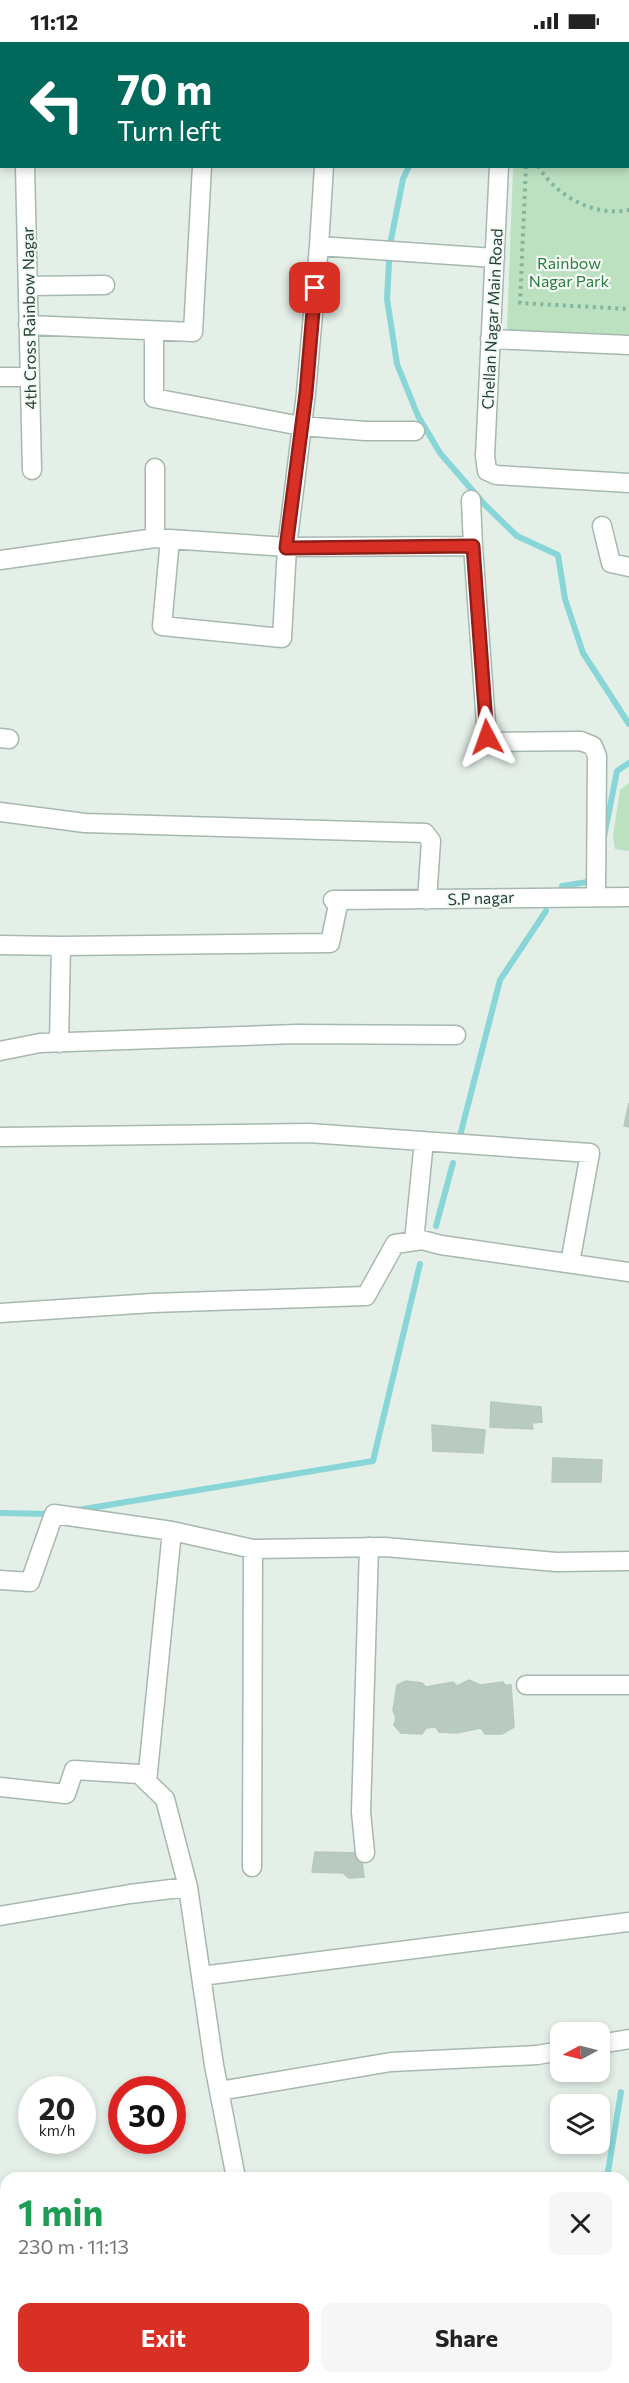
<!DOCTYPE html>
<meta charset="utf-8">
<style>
:root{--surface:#fff;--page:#f6f6f6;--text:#222;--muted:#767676;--accent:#d93025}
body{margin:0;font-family:Commissioner,sans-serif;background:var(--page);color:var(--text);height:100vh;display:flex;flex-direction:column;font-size:22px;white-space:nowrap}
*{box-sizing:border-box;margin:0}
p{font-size:20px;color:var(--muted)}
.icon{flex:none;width:33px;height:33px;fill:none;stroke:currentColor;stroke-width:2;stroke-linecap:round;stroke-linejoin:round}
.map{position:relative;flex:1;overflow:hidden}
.side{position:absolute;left:0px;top:2130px;width:630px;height:212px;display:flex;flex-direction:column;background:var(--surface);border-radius:18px 18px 0 0;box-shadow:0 3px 9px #0003}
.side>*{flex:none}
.hud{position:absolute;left:0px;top:0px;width:630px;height:126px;box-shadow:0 3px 9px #0003;background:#00695c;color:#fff;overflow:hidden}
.needle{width:39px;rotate:263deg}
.controls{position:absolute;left:550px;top:1980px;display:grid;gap:12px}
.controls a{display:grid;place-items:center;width:60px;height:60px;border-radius:12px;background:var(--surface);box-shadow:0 3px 9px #0003;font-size:30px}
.speed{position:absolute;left:18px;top:2034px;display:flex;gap:12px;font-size:30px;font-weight:700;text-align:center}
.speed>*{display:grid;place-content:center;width:78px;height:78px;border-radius:50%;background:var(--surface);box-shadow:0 3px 9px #0003;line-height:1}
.speed small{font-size:15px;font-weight:400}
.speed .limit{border:9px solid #d22;background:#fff;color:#111}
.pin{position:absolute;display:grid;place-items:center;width:51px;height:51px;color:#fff;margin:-26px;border-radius:12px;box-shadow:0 3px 9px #0006}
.me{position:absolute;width:66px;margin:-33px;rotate:356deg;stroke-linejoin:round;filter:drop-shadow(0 0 4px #0008)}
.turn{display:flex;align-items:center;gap:21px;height:126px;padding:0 18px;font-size:27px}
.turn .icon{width:78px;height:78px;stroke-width:2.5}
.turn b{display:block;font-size:42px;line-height:51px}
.round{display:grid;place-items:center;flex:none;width:63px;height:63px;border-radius:12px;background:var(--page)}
.headline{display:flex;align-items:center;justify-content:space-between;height:102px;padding:0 18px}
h1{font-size:36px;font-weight:700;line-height:45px;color:#1e9e55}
.button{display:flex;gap:12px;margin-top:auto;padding:12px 18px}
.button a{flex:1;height:69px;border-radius:12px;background:var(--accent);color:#fff;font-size:24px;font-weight:700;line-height:69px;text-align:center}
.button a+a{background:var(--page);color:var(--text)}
.status{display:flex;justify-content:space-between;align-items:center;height:42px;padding:0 30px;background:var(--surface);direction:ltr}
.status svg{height:16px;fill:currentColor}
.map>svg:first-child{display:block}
</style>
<div class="status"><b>11:12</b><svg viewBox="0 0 49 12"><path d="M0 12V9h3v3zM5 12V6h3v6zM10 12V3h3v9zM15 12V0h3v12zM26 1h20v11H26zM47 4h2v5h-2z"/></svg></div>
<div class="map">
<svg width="629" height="2341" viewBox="0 0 629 2341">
<rect width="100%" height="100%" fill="#e4efe8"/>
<path fill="#bce1c1" d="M518,0h111v293l-122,-5 6,-163 115,-1v-122z
M629,741v68l-14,-2 -2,-13 7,-46z"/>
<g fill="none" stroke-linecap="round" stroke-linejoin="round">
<path stroke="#88d6d7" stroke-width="6" d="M444,0v2
M390,203l13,-66 6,-13
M389,220l-2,37 10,65 21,52 22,37 45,52 32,31 41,19 7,44 18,54 46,71
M604,795l13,-66 12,-8
M562,844l32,-5
M461,1090l39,-152 46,-69
M436,1184l17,-63
M78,1468l295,-49 47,-197
M0,1471l50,1
M607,2136l14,-86
M552,2341l1,-5"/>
</g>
<path fill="#b9cac1" stroke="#b6c9be" stroke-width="1.5" d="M629,1061v24l-5,-1z
M491,1360l50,5 1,15 -10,1 1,6 -43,-2z
M432,1383l53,5 -2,23 -50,-2z
M553,1416l49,2 -1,22h-49z
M469,1638l11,5 23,-3 2,3h6l3,42 -12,7h-17l-4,-6 -24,5 -18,-1 -3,-5 -10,1 -4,6 -21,-1 -7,-8 2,-7 -3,-8 4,-25 9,-4 16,2 4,4 27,-5 4,4z
M315,1810l46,1 3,24 -15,1 -6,-5 -31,-1z"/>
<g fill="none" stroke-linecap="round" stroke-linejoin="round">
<g stroke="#a6b8af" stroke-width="21">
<path id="street" d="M23,2v-2
M99,2v-2
M211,2v-2
M331,2v-2
M506,2v-2
M25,124l7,304
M499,124l-14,290 2,15 9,4 133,8
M319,204l176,12
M28,244l77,-1
M28,283l165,7 9,-166
M154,289v67l147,28 64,5h50
M490,297l139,6
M0,335h30
M155,426v70
M471,458l2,46 14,191 6,5 88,-1 12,5 4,10 -1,140
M602,484l9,37 18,4
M170,497l-8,87 120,12 5,-91 19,-154 13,-147 5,-80
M0,518l155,-22 132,9 186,-1
M0,696l9,1
M0,770l85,11 340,10 6,8 -4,59
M333,858l296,-3
M0,903l61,1
M59,1001l2,-97 269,-3 9,-43
M0,1009l40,-8 257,-9 159,1
M0,1095l309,-4 281,20 -20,110
M414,1199l10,-100
M0,1271l153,-10 213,-7 29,-52 27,-4 19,5 188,27
M0,1538l30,2 24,-68 118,17 81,18 132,-2 171,15 73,-1
M526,1643h103
M147,1740l25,-251
M0,1745l66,7 8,-24 65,4 26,25 23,88 26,178 22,113
M365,1811l-4,-41 8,-265
M252,1825l1,-318
M0,1874l130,-22 58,-7
M201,1934l428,-54
M600,2002l29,-5
M219,2049l172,-29 146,-7 24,-4
M624,2186l5,-1
M624,2278l5,1
M79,2336l1,5
M297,2336l1,5
M413,2336v5
M163,2341l9,-5
M531,2341l1,-5
M610,2341l1,-5"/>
</g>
<path stroke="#82b59e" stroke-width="4" stroke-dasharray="3 4.5" stroke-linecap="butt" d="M536,2v-2
M526,124l-6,137 109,6
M538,124c18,30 56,51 91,44"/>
<use href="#street" stroke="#fff" stroke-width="18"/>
</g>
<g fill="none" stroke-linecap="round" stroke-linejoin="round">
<g stroke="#8d1f18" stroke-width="15">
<path id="route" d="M315,246l-9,105 -20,155 187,-2 14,191"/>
</g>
<use href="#route" stroke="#d93025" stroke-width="10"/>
</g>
<g text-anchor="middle" stroke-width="4.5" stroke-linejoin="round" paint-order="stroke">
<g font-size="16" fill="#287d3d" stroke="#f5faf7">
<text x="569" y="227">Rainbow<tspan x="569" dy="18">Nagar Park</tspan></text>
</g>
<g font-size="16" fill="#224235" stroke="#f5faf7">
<text transform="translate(29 276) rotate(-91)" y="6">4th Cross Rainbow Nagar</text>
<text transform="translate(492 277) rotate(-87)" y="6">Chellan Nagar Main Road</text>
<text transform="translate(481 856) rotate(-2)" y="6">S.P nagar</text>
</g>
</g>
</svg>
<div class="controls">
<a><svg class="needle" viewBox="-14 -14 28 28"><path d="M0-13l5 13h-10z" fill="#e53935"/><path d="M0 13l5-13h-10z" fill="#767676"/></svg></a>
<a><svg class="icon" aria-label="layers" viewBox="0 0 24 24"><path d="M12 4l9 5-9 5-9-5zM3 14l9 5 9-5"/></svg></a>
</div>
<div class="speed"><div>20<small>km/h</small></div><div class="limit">30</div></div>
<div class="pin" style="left:315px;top:246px;background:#d93025"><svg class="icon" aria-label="arrive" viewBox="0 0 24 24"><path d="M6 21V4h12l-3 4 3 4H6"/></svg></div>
<svg class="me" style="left:487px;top:695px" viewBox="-20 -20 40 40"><path d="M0-17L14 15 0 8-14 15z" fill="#d93025" stroke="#fff" stroke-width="4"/></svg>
<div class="hud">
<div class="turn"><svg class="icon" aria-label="left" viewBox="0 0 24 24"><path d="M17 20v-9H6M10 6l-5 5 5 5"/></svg><div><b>70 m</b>Turn left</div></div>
</div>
<section class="side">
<div class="headline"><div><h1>1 min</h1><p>230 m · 11:13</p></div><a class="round"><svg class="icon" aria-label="close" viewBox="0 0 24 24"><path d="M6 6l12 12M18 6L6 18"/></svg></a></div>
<div class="button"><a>Exit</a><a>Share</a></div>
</section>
</div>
